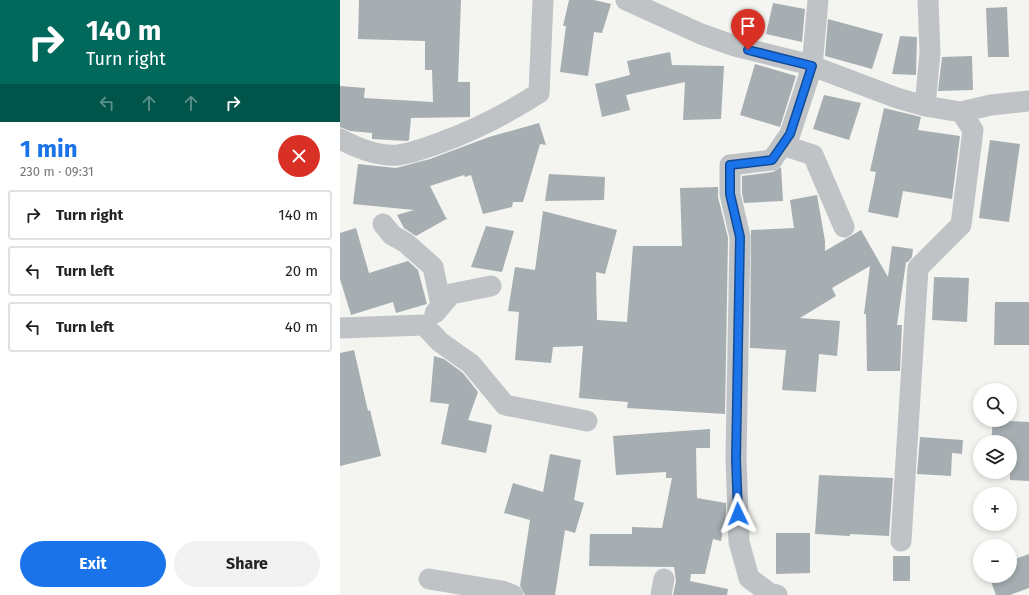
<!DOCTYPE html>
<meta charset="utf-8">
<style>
:root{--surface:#fff;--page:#f2f2f2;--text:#222;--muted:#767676;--line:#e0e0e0;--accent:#1a73e8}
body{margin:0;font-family:"Fira Sans",sans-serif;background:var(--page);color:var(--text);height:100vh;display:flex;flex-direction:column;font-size:15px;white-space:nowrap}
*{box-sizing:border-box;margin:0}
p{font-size:13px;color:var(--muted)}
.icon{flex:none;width:22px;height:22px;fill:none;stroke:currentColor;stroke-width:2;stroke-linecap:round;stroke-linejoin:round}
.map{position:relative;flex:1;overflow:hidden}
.details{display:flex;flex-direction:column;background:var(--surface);width:340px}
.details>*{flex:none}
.guide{background:#00695c;color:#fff;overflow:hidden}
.buttons{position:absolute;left:633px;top:383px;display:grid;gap:8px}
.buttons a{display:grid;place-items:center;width:44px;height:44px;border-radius:50%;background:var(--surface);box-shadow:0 2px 6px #0003;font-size:20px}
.pin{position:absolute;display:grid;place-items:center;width:34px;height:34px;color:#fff;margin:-41px -17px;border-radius:50% 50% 50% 0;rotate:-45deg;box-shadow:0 0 4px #0007}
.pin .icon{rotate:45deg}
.me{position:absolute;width:44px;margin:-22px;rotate:358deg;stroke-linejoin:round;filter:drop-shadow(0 0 3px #0008)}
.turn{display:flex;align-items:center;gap:14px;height:84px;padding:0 20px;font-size:18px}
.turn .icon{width:52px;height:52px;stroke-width:2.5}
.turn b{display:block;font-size:28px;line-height:34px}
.lanes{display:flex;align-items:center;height:38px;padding:0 20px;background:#0003;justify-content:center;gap:20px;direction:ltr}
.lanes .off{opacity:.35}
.round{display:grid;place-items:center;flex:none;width:42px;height:42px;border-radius:21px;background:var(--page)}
.headline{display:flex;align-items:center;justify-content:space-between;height:68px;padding:0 20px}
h1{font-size:24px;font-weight:700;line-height:30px;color:var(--accent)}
.action{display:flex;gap:8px;margin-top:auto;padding:8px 20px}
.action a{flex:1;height:46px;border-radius:24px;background:var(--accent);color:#fff;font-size:16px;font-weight:700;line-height:46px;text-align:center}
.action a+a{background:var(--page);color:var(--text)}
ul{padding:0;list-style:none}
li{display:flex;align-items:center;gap:12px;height:50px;margin:0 8px 6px;padding:0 12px;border:2px solid var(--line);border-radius:4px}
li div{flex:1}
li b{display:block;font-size:15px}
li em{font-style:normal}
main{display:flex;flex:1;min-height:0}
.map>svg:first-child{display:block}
</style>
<main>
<section class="details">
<div class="guide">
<div class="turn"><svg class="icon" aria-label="right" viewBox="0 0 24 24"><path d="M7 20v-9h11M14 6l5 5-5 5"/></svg><div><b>140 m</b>Turn right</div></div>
<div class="lanes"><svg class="icon off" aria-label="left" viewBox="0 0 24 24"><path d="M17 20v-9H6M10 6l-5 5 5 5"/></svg><svg class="icon off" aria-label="ahead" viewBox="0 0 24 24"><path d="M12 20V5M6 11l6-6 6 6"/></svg><svg class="icon off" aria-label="ahead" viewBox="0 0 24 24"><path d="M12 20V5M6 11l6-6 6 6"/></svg><svg class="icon" aria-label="right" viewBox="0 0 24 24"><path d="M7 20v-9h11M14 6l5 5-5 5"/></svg></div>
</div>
<div class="headline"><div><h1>1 min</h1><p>230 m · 09:31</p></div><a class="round" style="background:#d93025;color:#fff"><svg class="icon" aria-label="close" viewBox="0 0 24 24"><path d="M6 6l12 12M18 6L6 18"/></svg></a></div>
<ul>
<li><svg class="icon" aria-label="right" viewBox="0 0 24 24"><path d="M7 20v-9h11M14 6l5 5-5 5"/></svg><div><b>Turn right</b></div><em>140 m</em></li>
<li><svg class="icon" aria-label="left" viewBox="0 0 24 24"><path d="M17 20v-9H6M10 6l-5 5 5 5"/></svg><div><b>Turn left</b></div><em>20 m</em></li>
<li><svg class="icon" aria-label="left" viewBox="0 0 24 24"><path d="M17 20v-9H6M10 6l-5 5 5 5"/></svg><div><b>Turn left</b></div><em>40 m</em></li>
</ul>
<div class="action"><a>Exit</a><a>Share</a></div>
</section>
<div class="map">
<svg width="689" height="595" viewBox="0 0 689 595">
<rect width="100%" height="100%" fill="#f4f4f0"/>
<path fill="#a6aeb2" d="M19,0h102l-3,82h12v35l-59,1 -2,22 -2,1 -35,-2v-6l-22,-2 -10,-4v-41l25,2 -1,10 69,4 -1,-32h-7v-29l-67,-2z
M229,0h25l17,4 -9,29 -8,-1 -6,44 -28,-4 6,-46h-3z
M433,3l32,6 -3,33 -36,-8z
M667,7l2,50h-21l-2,-49z
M488,19l55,15 -11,35 -47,-13z
M560,36l17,1 -1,38 -24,-1z
M330,52l2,13 52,1 -3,53 -38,1 2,-38 -59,13 4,15 -28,7 -7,-33 35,-9 -3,-14z
M632,56l1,34 -35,1 4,-34z
M415,64l41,12 -16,51 -40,-12z
M484,95l37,8 -12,37 -36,-11z
M544,108l37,9 -3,13 42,6 -8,63 -49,-8 -5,27 -30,-6 8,-40 -6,-1z
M199,123l7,22 -6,-1 -17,58h-10l-1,5 -29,7 -12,-39 -6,2 -1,-2 -34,11 16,32h2l-32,18 -12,-8 -7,-13 17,-5 -61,-6 5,-40 38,4 34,-9 59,-22z
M650,140l30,4 -11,78 -30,-4z
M441,167l2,34 -39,2 -2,-10v-17l31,-4z
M209,174l56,3 -1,23 -59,1z
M378,187v10l10,41 -3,176 -98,-6 1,-6 -49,-4 4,-52 -30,1 -2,16 -36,-3 4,-48 -11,-1 7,-44 20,3 8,-59 74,19 -12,44 -9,-2 1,48 30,2 6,-76h49l-2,-58z
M477,195l8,46v10l36,-21 27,47 4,-31 21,3 -1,8 -4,5h-2l-9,63h5l-2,46h-33l-1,-57h-2l6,-48 -38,22 4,8 -36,22 40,3 -3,35 -18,-2 -3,38 -34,-2 4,-40 -36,-2 1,-118 43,-2 -4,-28z
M146,226l28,5 -12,41 -31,-5z
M16,228l13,45 39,-12 10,9 9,34 -31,9 -3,-11 -42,13 -11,-36v-46z
M594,277l35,1 -2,44 -35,-2z
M655,302h34v43h-35z
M14,350l14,61 2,-1 11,46 -41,10v-113z
M94,356l10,3 19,14 15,19 -10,28 24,5 -6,28 -45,-9 8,-40 -19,-2z
M653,420l36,2v59l-19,-1v-38h-19z
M370,429v19h-14l1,50 29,5v11l-5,27 -8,-2 -8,35h-14l-1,7 38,8 -1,6h-54l3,-14 -2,-14 -85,-1 1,-32h42v-7l30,1 10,-50h-6v-6l-50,3 -3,-39z
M580,437l43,3 -1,14 -10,-1 -1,23 -34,-2z
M210,454l31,6 -7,40 10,3 -9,30 -10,-3 -10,65h-30l-5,-9 10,-66 -26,-7 9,-30 30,9z
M479,475l74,3 -4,58 -39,-2v2l-35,-2z
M436,533h34v40l-34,1z
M689,554v34l-19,7h-14l-7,-19h21v-15z
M553,556h17v25h-17z"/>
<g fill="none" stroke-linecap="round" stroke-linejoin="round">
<path stroke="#bfc3c6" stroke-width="21" d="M286,0l75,34 34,12 72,18 90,34 28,8 36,6 30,-7 38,-4
M585,106l5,-53 -2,-53
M0,139c17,9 38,18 58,16 15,-2 30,-8 44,-13 35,-13 66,-29 97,-49l4,-93
M442,145l31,10 31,72
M43,224l9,11 14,8 27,24 8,38
M95,313l16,-19 40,-8
M0,328l84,-3 16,17 31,22 34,41 82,16
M561,541l17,-273 43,-43 12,-95 -12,-18
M89,579l73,12 11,4
M321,595l3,-16
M437,595l-8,-2 -20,-15 -10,-36 -3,-83 4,-222 -10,-43v-29l42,-5 18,-26 22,-67 6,-67"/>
</g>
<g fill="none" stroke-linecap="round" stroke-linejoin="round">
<g stroke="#114b97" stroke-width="10">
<path id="route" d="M398,514l-2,-55 4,-222 -10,-43v-29l42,-5 18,-26 22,-68 -64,-16"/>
</g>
<use href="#route" stroke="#1a73e8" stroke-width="7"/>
</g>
</svg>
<div class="buttons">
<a><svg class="icon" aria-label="search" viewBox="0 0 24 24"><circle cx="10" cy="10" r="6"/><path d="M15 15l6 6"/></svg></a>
<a><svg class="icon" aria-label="layers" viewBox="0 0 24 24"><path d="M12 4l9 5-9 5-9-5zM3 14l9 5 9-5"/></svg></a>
<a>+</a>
<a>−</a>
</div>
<div class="pin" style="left:408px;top:50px;background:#d93025"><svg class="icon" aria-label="arrive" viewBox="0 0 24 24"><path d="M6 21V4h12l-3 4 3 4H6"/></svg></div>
<svg class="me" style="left:398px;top:514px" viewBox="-20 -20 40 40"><path d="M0-17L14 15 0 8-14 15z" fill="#1a73e8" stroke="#fff" stroke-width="4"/></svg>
</div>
</main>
